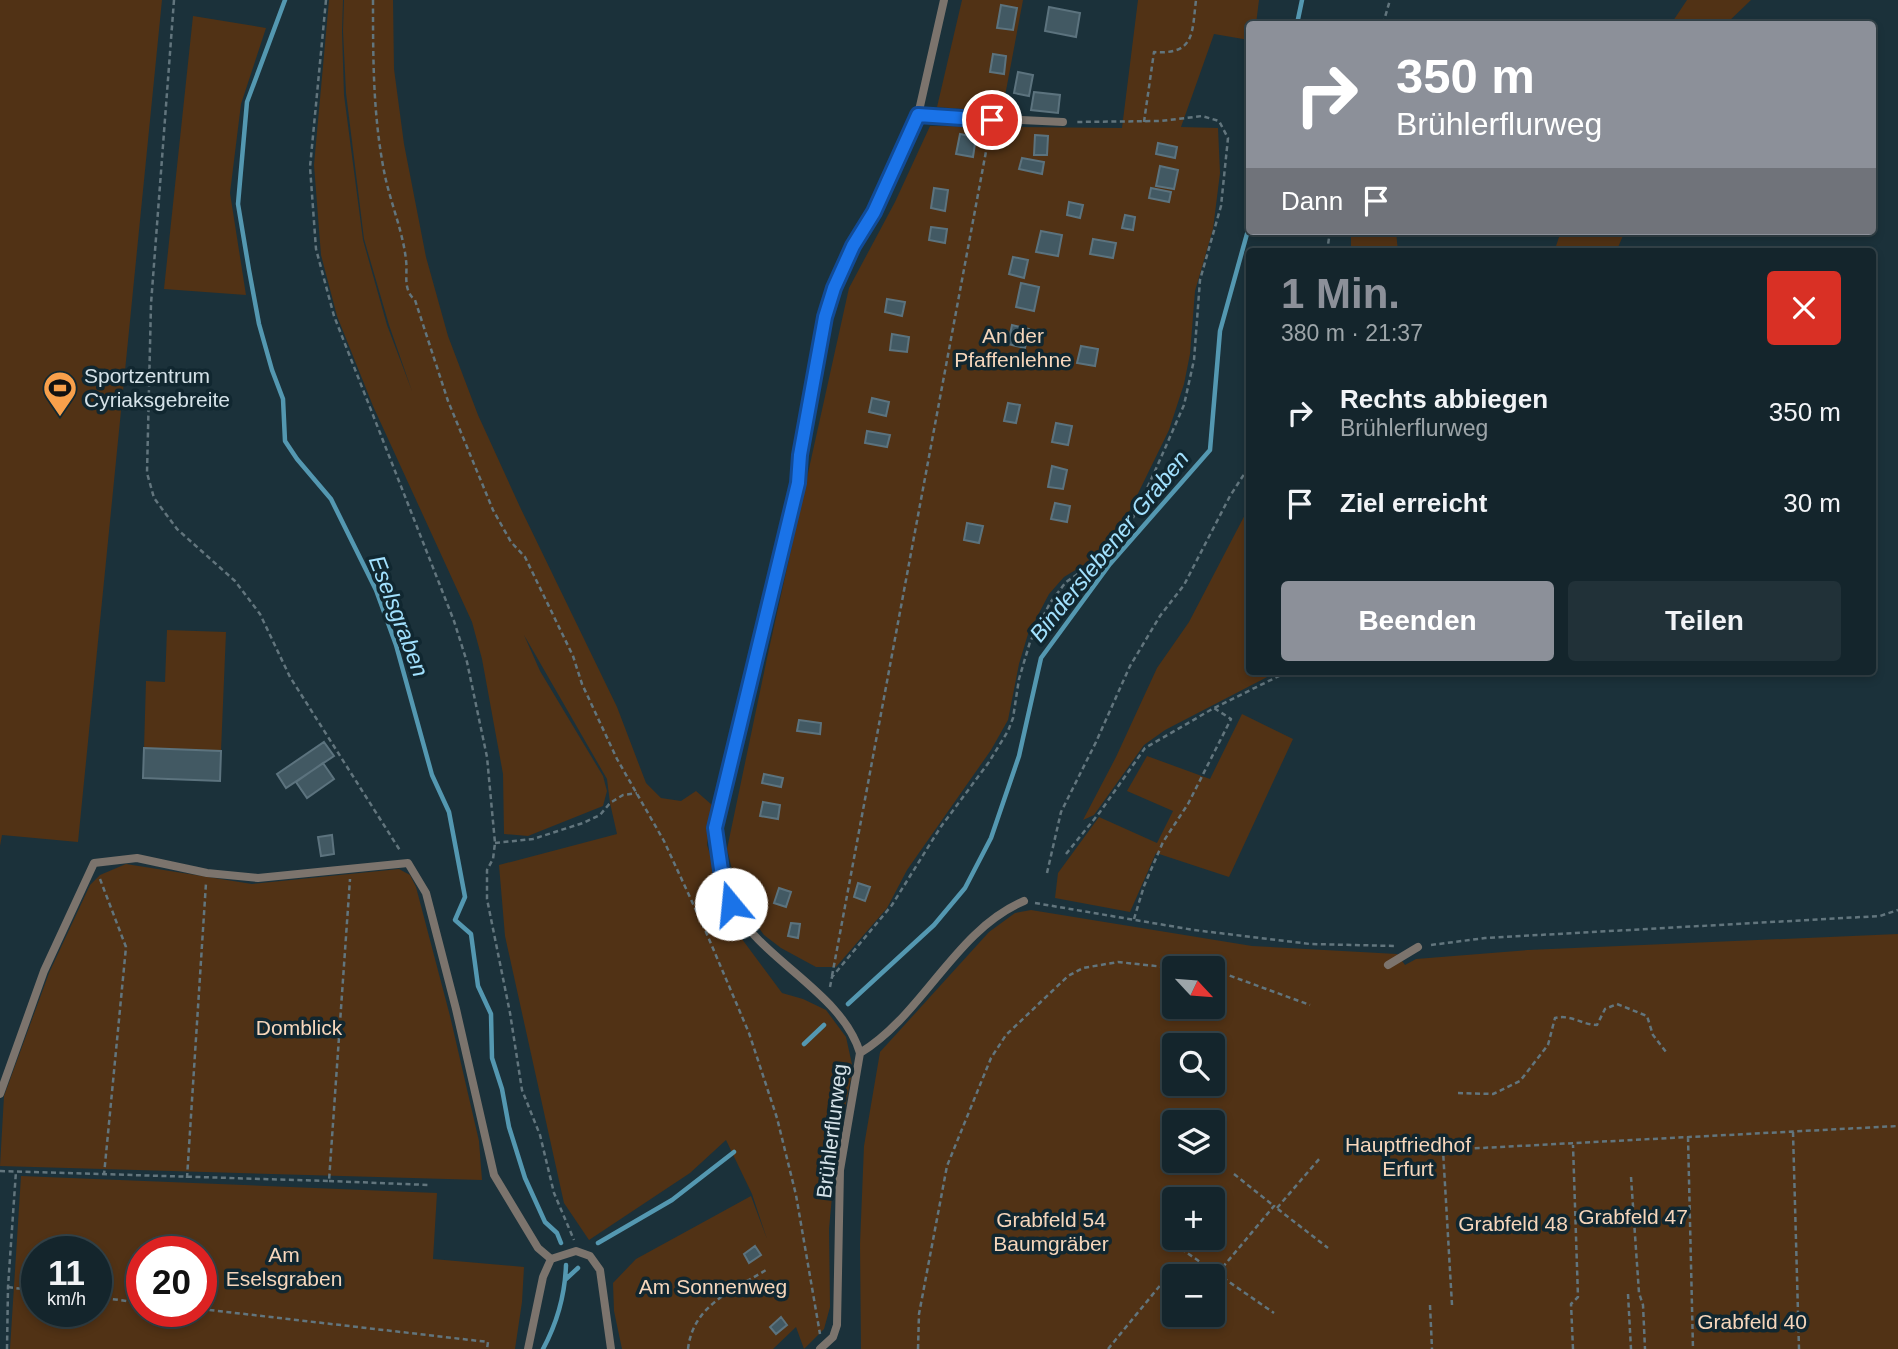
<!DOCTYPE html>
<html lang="de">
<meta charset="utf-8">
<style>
:root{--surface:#14252c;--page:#213138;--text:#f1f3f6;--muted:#9da5a9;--line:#334248;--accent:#8c9099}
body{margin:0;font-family:Arial,sans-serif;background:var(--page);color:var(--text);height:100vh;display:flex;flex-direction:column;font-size:26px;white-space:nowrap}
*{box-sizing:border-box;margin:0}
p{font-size:23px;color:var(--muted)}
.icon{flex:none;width:38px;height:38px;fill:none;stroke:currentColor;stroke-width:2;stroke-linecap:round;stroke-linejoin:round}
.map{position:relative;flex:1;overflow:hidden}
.panel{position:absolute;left:1246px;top:248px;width:630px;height:427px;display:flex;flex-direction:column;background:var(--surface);border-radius:7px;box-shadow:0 4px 10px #0003,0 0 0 2px var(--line)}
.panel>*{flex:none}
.top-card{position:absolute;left:1246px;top:21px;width:630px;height:214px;border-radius:7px;box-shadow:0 4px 10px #0003,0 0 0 2px var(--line);background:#8c9099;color:#fff;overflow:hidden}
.needle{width:46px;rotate:116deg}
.buttons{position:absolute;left:1162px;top:956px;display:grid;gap:14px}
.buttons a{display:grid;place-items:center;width:63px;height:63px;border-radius:7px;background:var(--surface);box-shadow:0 4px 10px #0003,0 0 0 2px var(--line);font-size:35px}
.speed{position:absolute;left:21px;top:1236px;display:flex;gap:14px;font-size:35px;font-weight:700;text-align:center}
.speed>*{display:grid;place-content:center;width:91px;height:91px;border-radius:50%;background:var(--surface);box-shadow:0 4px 10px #0003,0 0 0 2px var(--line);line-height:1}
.speed small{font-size:18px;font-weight:400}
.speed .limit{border:10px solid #d22;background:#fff;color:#111}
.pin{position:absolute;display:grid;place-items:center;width:60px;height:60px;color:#fff;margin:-30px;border:4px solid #fff;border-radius:50%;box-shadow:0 2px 7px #0007}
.me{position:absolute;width:77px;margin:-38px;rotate:343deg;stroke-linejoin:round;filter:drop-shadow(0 0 5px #0008)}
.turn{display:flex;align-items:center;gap:24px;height:147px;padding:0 35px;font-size:32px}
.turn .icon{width:91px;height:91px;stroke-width:2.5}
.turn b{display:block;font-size:49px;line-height:60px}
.then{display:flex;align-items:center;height:66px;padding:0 35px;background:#0003;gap:14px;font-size:26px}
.round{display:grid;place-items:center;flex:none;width:74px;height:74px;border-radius:7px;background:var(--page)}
.overview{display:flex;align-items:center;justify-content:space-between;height:119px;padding:0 35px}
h1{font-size:42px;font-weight:600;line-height:52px;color:var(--accent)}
.button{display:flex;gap:14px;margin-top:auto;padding:14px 35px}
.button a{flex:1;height:80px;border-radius:7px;background:var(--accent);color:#fff;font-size:28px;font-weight:600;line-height:80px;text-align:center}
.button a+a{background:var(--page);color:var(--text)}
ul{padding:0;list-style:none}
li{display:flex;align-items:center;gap:21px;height:91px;padding:0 35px}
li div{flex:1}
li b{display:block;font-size:26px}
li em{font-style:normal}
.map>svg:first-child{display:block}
</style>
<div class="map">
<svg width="1898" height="1349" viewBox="0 0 1898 1349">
<rect width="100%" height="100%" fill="#1b313a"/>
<path fill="#513215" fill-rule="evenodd" d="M0,0h162l-84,842 -76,-7 -2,11z
M329,0h14l-1,32 2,63 19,145 24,85 25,66 -23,-66 -25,-86 -18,-146 -3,-62 1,-31h49l1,69 10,75 22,113 22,79 30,79 42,92 97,200 29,76 15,15 20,3 15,-10 16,14 -5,40 29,86 46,62 21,6 23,11 20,27 7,32 -17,83 -7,77 1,78 -6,22 -20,20 -8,-22 -23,22h-151l-8,-38 -1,-28 23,-24 115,-63 16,43 -15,-45 -26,-54 -36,33 -101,67 -25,-37 -59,-267 -6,-71 118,-31 -7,-31 -3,-24 -83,-144 16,36 63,105 4,15 -4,15 -75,30 -24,-2 -1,-60 -21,-115 -10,-37 -99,-216 -36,-90 -16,-61 -7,-90z
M962,0h61l-21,112 -65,-5z
M1138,0h121l-3,24h-6l-1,16 -35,-6 -33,93 37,1 2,45 -7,56 -18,62 -5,63 -6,30 -15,46 -43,88 -11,17 -15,20 -36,22 -15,17 -21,40 -9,30 -11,56 -17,30 -84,120 -20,38 -51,59h-20l-35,-19 -17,-13 -24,-33 -13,-53 40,-191 82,-370 46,-86 35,-76 192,2z
M1687,0h64l-25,24h-55z
M193,16l73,12 -25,76 -11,89 16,102 -82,-6z
M1351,231h45l2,21h-47z
M1561,231h64l-9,21h-62z
M1249,507l1,165h27l-112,58 -21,15 -50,70 -11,5 33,-63 41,-89 32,-46z
M167,630l59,2 -5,119 -77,-3 2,-67 19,1z
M1242,714l51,25 -64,138 -73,-24 -26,59 -75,-14 3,-25 41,-56 58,26 16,-32 -46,-20 20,-35 63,23z
M126,864l126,20 147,-15 11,6 6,12 34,129 29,125 3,39 -482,-14 4,-70 45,-123 41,-88 10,-10z
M1031,910l221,36 145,8 8,11 11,-6 112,-9 370,-16v415h-1037l-1,-105 4,-98 16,-94 109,-120 26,-19zM1174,968h39v38h-39zM1174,1045h39v38h-39zM1174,1122h39v38h-39zM1174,1199h39v38h-39zM1174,1276h39v38h-39z
M21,1176l416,17 -4,66 91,8 -2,35 -7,47h-505zM37,1251h59v60h-59zM142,1251h59v60h-59z"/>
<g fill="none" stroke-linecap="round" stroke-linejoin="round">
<path stroke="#5498b1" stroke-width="4.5" d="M285,0l-38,102 -9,102 11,66 10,54 13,46 11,29 2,42 12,18 34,40 45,91 20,55 36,130 17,37 16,85 -10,23 16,14 7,52 13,28 1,44 10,31 7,38 16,51 20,44 12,11 4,10
M1297,24l5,-24
M848,1004l86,-79 31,-37 26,-50 28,-82 22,-98 69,-94 100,-114 10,-119 30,-108
M804,1044l20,-19
M598,1243l74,-43 62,-48
M566,1279l12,-11
M543,1349c14,-26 22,-54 23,-84"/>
</g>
<path fill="#425963" stroke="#5c737e" stroke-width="2" d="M1001,5l16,3 -4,22 -16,-2z
M1049,7l31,6 -4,24 -31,-6z
M993,54l13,2 -2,18 -14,-2z
M1018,72l15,3 -4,21 -15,-3z
M1034,92l26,3 -2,18 -27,-3z
M960,134l16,3 -3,20 -17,-3z
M1035,135l13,1 -1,19h-13z
M1158,143l19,4 -2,11 -19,-4z
M1022,158l22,4 -2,12 -23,-5z
M1160,166l18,4 -4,19 -18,-3z
M934,188l14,2 -3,21 -14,-3z
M1151,188l20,4 -2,10 -20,-4z
M1069,202l14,3 -3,13 -13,-3z
M1125,215l10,2 -2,13 -11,-2z
M931,227l16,2 -2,14 -16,-3z
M1041,231l21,4 -4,21 -22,-4z
M1093,239l23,4 -3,15 -23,-4z
M1013,257l15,3 -4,18 -15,-4z
M1021,283l18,4 -5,24 -18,-4z
M887,299l18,3 -3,14 -17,-4z
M1012,325l17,4 -4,19 -17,-4z
M892,334l17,3 -2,15 -17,-2z
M1081,346l17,3 -3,17 -18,-3z
M872,398l17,4 -3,14 -17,-4z
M1008,403l12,2 -4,18 -12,-2z
M1056,423l16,3 -4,19 -16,-3z
M867,431l23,4 -3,12 -22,-4z
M1052,466l15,4 -4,19 -15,-2z
M1055,503l15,3 -3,16 -16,-3z
M967,523l16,3 -4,17 -15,-3z
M799,720l22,3 -1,11 -23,-3z
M324,742l10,14 -48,32 -9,-14z
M144,748l77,3 -1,30 -77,-3z
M323,763l11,16 -27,19 -11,-16z
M764,774l19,4 -2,9 -19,-4z
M763,802l17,3 -2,14 -18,-3z
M332,835l2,19 -13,2 -3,-19z
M858,883l12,4 -5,14 -11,-4z
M779,888l12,4 -5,15 -12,-4z
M791,923l9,1 -2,14 -10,-2z
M755,1246l6,9 -12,8 -5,-9z
M781,1317l6,8 -11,9 -6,-7z"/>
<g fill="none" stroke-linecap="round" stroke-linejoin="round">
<path stroke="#62757d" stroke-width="2.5" stroke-dasharray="5 3.5" stroke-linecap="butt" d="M174,0l-23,304 -4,169 7,25 23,31 58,52 25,33 30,63 111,175
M326,0l-16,167 6,82 18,67 120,305 13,41 20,95 8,86 -2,16 -6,11v29l23,114 12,77 18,45 14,58 20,47
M373,0c0,60 0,118 12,176 6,28 18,56 21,84 2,14 -4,29 9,40l33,101 45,109 18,32 14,15 48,99 9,28 35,75 47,82 42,91 43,101 28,85 19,77 24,139
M1383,24l7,-24
M1144,122l10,-70c41,3 38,-19 42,-52
M1327,252l3,-21
M495,843l38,-4 50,-16 17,-8 10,-12 13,-8 14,-2
M1066,854l34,-42 45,-64 69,-40 73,-36
M1047,873l14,-61 35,-70 34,-76 30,-50 24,-31 46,-89 20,-31
M100,879l26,68 -22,228
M1035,903l159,27 116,14 86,2
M1134,919l10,-33 19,-44 25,-38 43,-85 -17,-11
M1431,945l54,-7 395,-22 18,-6
M1213,973l15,2 82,30
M832,976l158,-846
M830,987l2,-10 60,-72 48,-77 49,-66 19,-31 5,-13 6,-39 11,-37 20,-39 16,-21 40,-27 27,-37 22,-47 29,-66 10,-45 6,-80 21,-74 7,-68 -9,-17 -17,-5 -41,5 -87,1
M1458,1093l35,1 27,-13 28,-36 7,-27c16,-4 27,7 42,7l8,-16 12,-5 30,12 6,19 13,17
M1793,1132l6,217
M1688,1137l5,212
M0,1171l329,10 21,-302
M1234,1174l40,32
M1631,1177l8,116 4,12 2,44
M187,1178l19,-295
M329,1181l100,4
M1277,1208l43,-50
M1167,1239l107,74
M1217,1274l57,-68 54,42
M8,1287l29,4
M1628,1294l3,55
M96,1297l46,6
M1430,1305l2,44
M1452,1305l-9,-155 455,-24
M201,1309l287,33 -1,7
M7,1349l1,-62 8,-116
M688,1349c5,-44 44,-58 78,-79
M918,1349l1,-35 28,-148 44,-108 15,-23 62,-59 15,-8 35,-6 56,6
M1108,1349l59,-72
M1573,1349l-2,-45 7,-7 -5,-152"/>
<path stroke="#7c746d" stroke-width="8" d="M918,115l145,7
M1388,965l30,-18
M860,1053c63,-38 95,-123 164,-152
M0,1094l44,-123 50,-108 43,-5 70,15 51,5 150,-15 18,30 30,116 38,166 44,73 13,11
M551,1259l25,-8 14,5 10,14 11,79
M528,1349l15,-72 8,-18
M820,1349l13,-12 4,-12 3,-155 20,-117c-18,-60 -96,-91 -128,-147 -11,-21 -16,-56 -17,-78l83,-345 2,-28 25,-138 17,-49 32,-56 44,-97 26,-115"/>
</g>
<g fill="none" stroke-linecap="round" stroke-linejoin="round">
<g stroke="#114b97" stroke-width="18">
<path id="route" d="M731,904l-10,-34 -6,-42 83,-345 2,-28 25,-138 9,-29 19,-42 21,-34 44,-97 74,5"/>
</g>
<use href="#route" stroke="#1a73e8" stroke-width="12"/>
</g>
<defs>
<g id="stadium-pin" transform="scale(1.75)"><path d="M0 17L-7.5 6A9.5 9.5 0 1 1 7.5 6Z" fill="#f8a04b" stroke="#112730"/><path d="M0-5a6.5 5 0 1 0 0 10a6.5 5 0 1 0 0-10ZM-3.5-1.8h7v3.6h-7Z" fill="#111"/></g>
</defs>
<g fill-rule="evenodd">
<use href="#stadium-pin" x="60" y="388"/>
</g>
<g text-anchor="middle" stroke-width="7" stroke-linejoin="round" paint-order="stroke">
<g font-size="21" fill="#f6d6bb" stroke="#112730">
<text x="1013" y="343">An der<tspan x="1013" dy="24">Pfaffenlehne</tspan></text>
<text x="299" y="1035">Domblick</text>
<text x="1408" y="1152">Hauptfriedhof<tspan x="1408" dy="24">Erfurt</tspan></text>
<text x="1633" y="1224">Grabfeld 47</text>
<text x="1051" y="1227">Grabfeld 54<tspan x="1051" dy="24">Baumgräber</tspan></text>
<text x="1513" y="1231">Grabfeld 48</text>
<text x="284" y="1262">Am<tspan x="284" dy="24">Eselsgraben</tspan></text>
<text x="713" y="1294">Am Sonnenweg</text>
<text x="1752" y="1329">Grabfeld 40</text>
</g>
<g font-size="21" fill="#d5e2e8" stroke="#112730" text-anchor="start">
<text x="84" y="383">Sportzentrum<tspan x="84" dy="24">Cyriaksgebreite</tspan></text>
</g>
<g font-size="21" fill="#d5e2e8" stroke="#112730">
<text transform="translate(832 1131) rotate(-83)" y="7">Brühlerflurweg</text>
</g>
<g font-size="23" font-style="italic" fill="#a2e1fe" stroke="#112730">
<text transform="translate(1109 546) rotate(-51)" y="8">Binderslebener Graben</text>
<text transform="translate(399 616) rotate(69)" y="8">Eselsgraben</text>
</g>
</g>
</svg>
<div class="buttons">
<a><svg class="needle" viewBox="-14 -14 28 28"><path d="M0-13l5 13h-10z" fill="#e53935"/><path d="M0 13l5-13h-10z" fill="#9da5a9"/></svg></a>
<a><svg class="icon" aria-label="search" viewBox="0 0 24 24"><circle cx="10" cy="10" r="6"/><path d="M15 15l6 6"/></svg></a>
<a><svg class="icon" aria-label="layers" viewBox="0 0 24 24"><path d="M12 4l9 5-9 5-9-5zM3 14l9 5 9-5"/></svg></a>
<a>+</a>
<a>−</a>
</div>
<div class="speed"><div>11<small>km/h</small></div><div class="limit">20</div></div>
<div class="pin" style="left:992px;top:120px;background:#d93025"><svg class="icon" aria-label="arrive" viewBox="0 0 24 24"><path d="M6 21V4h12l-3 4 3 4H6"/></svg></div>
<svg class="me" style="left:731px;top:904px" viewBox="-20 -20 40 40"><circle r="19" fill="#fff"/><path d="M0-13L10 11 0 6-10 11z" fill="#1a73e8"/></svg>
<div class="top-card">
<div class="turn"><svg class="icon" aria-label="right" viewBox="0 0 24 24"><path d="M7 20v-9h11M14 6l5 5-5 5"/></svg><div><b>350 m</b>Brühlerflurweg</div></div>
<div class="then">Dann<svg class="icon" aria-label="arrive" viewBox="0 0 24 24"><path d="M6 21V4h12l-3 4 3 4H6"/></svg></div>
</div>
<section class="panel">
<div class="overview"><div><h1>1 Min.</h1><p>380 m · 21:37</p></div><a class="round" style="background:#d93025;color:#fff"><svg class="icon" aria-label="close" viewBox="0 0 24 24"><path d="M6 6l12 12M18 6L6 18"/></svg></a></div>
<ul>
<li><svg class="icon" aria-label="right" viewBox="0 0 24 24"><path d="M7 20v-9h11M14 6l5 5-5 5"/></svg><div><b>Rechts abbiegen</b><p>Brühlerflurweg</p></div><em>350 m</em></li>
<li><svg class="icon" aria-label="arrive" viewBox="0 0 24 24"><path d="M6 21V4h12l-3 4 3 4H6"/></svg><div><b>Ziel erreicht</b></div><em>30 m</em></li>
</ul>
<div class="button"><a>Beenden</a><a>Teilen</a></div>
</section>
</div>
